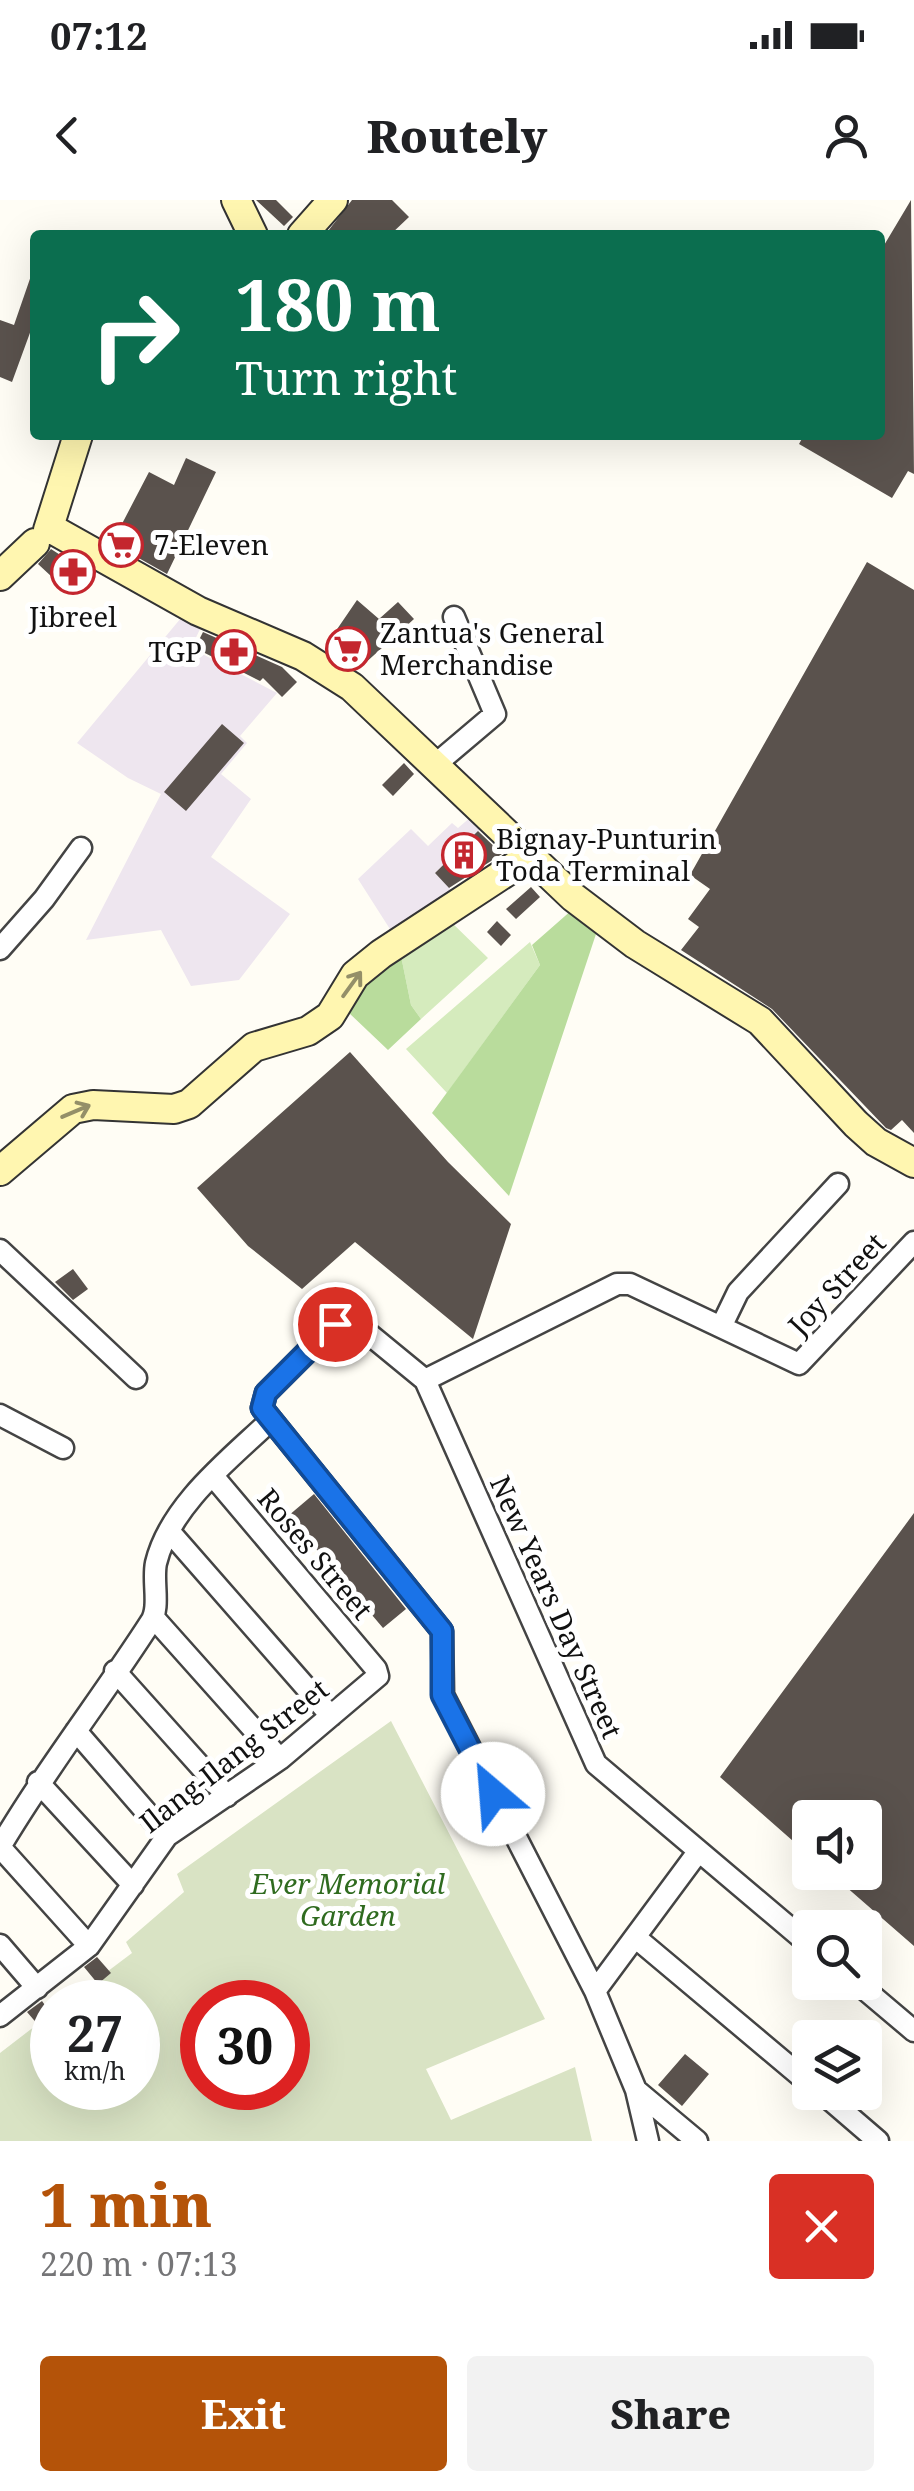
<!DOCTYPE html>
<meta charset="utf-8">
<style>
:root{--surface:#fff;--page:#f2f2f2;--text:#202124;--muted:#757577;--accent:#b45309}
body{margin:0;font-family:"Noto Serif",serif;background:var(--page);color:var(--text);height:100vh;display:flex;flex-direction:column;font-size:38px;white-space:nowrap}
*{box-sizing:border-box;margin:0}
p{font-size:32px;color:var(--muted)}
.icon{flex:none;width:55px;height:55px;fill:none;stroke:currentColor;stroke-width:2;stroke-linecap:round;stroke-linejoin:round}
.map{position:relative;height:1941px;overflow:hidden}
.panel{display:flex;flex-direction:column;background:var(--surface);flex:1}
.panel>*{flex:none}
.guide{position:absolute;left:30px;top:30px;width:855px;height:210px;border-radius:10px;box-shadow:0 10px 40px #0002;background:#0b6e4f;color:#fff;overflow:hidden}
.buttons{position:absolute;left:792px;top:1600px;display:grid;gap:20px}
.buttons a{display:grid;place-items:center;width:90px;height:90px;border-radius:10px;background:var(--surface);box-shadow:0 10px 40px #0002;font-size:50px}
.speed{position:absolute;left:30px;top:1780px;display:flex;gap:20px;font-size:50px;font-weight:700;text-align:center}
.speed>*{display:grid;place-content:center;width:130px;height:130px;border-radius:50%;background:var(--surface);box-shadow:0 10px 40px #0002;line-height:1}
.speed small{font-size:25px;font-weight:400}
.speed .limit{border:15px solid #d22;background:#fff;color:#111}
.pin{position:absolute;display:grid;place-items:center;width:85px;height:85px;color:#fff;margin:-42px;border:5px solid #fff;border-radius:50%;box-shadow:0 2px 10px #0007}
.me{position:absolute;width:110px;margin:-55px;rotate:333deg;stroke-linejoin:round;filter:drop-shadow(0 0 8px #0008)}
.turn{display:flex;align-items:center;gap:35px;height:210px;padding:0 40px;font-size:45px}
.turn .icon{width:130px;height:130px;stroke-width:2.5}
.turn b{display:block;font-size:70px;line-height:85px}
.round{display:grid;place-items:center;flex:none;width:105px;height:105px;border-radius:10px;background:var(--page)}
.head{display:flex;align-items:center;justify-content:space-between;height:170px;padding:0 40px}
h1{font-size:60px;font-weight:800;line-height:75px;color:var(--accent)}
.action{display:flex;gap:20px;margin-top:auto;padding:20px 40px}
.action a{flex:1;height:115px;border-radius:10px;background:var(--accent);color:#fff;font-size:40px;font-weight:800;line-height:115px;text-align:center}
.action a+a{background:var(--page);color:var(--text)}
.status{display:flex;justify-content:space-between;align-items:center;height:70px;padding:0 50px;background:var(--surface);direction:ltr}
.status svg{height:28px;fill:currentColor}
header{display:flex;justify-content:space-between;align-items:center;height:130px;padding:0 40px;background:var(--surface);font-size:45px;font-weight:800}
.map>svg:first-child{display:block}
</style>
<div class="status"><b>07:12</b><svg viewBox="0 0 49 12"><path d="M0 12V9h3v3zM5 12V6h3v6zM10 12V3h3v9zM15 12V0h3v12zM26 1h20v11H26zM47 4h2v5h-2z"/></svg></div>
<header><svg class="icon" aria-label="back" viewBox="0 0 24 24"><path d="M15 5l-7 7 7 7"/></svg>Routely<svg class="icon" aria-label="person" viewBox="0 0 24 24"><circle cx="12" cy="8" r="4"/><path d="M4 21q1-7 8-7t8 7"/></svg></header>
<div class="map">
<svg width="914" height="1941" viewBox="0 0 914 1941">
<rect width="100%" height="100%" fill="#fffdf5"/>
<path fill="#eee6ef" d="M181,418l20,9 -10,21 86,45 -37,43 7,7 -26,31 30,25 -40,58 79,57 -51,66 -48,6 -30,-56 -75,10 75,-146 -33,-16 -51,-35z
M472,616l11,11 -48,46 21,22 -61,42 -37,-58 53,-50 17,17 24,-23 6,5z"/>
<path fill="#d5ebbd" d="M447,718l41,40 -67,61 -10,-14 -11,-54z
M530,742l10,23 -93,128 -41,-44z"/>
<path fill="#b9dc9c" d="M573,709l24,22 -88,265 -77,-83 108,-148 -8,-20z
M400,751l11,54 10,14 -33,31 -40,-38 16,-29z"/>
<path fill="#d9e3c4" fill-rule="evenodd" d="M391,1521l154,298 -119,50 25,51 124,-53 17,74h-592v-88l52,-40v75h86v-86h-71l65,-49 -6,-11 58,-50 -7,-18zM202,1802h86v86h-86z"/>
<path fill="#5a524d" d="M256,0h20l17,17 -9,9z
M352,0h40l17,17 -19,18h-65z
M911,0l3,274 -6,-3 -16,27 -93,-54 5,-9h76v-183z
M33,70l2,61 -4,-1 -19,52 -12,-5v-57l14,5z
M186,258l30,14 -49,102 -55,-31 37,-71 25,13z
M51,349l34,22 -19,19 -28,-26z
M867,362l47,28v543l-12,-13 -11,10 -5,-2 -114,-119 -91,-59 18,-23 -11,-8 22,-30 -20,-14z
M357,400l22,19 19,-17 16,17 -51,46 -34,-24z
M203,432l79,35 15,15 -15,15 -19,-19 -3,3 -65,-33z
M222,524l22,19 -58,68 -22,-19z
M404,563l10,11 -21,22 -11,-11z
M478,631l24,23 -53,34 -14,-15z
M531,687l9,10 -24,22 -10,-10z
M497,721l14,14 -10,11 -14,-14z
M350,852l98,110 63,62 -38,115 -118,-97 -53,47 -54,-43 -51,-58z
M73,1069l15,20 -15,11 -18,-18z
M314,1294l92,115 -23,19 -95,-112z
M914,1313v433l-85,-74h36v-54h-55v38l-90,-79z
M97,1757l14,16 -13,11 -14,-17z
M42,1801l10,14 -13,11 -12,-14z
M685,1854l24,20 -27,32 -24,-21z"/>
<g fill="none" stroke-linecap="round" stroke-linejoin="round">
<g stroke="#444" stroke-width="25">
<path id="street" d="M436,564l59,-50 -41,-97
M0,749l44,-50 37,-51
M0,1050l136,128
M722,1125l16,-33 100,-108
M425,1180l192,-96h13l169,80 115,-122
M0,1215l63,33
M169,1331l162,185
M154,1418l126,141
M115,1471l112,125
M76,1531l91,105
M38,1582l95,103
M0,1647c46,-78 101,-148 150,-224 11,-15 2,-41 6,-60 14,-58 74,-104 115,-143
M0,1647l89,99
M635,1737l175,147
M0,1745l37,43
M856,1782l58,49
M595,1791l103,-139
M0,1816l89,-70 78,-110 113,-77 98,-83 -2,-7 -163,-193
M636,1890l61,51
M821,1892l57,49
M648,1941l-12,-51 -41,-99 -152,-296 -1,-64 -180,-223 4,-15 69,-69 11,-3 12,4 67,55 171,384 214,181"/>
</g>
<g stroke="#333" stroke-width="32">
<path id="secondary" d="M236,0l17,35
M302,35l31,-35
M50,328l148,83 105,45 49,31 221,210 62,47 125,77 96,103 20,18 38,21
M48,330l30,-95
M0,376l35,-33
M0,971l73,-62 20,-4 81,4 15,-5 65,-57 54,-16 22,-15 25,-41 26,-21 148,-97"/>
</g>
<use href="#street" stroke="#fff" stroke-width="20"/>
<use href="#secondary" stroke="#fff6b0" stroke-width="28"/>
</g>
<defs><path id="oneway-shaft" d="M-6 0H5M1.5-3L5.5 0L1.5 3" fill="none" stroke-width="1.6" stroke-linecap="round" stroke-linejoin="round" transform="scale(2.5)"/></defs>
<g stroke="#948f68">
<use href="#oneway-shaft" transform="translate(352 784) rotate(-54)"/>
<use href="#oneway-shaft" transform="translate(76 911) rotate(-23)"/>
</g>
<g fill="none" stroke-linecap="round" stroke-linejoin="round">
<g stroke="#114b97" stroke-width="25">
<path id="route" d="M335,1124l-69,69 -4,15 180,223v64l51,99"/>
</g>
<use href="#route" stroke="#1a73e8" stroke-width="18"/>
</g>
<defs>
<g id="supermarket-ring" transform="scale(2.25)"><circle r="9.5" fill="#fff" stroke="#c4262e" stroke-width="1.5"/><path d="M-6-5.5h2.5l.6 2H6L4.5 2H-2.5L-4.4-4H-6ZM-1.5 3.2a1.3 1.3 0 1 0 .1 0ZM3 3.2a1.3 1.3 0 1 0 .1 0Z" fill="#c4262e"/></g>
<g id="pharmacy-ring" transform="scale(2.25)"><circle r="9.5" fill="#fff" stroke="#c4262e" stroke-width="1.5"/><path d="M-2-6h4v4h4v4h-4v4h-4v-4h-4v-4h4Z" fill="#c4262e"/></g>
<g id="building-ring" transform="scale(2.25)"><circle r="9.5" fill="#fff" stroke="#c4262e" stroke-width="1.5"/><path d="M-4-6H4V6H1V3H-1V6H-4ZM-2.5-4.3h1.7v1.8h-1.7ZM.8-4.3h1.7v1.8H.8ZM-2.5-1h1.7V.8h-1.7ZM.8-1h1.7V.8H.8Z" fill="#c4262e"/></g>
</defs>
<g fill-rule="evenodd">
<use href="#supermarket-ring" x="121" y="345"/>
<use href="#pharmacy-ring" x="73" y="372"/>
<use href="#supermarket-ring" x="348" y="449"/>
<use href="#pharmacy-ring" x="234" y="452"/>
<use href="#building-ring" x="464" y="655"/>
</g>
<g text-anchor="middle" stroke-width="10" stroke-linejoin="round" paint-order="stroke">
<g font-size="28" fill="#111" stroke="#fff" text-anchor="start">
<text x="154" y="355">7-Eleven</text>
<text x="73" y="427" text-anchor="middle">Jibreel</text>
<text x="380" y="443">Zantua's General<tspan x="380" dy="32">Merchandise</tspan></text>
<text x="202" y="462" text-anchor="end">TGP</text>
<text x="496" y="649">Bignay-Punturin<tspan x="496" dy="32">Toda Terminal</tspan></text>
</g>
<g font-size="28" fill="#111" stroke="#fff">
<text transform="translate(837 1084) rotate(-47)" y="10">Joy Street</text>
<text transform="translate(315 1354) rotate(50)" y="10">Roses Street</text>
<text transform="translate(556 1407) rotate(66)" y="10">New Years Day Street</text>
<text transform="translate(234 1556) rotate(-38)" y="10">Ilang-Ilang Street</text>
</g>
<g font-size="28" font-style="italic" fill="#2f6b1f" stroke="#fff">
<text x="348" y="1694">Ever Memorial<tspan x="348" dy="32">Garden</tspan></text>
</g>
</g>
</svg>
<div class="buttons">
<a><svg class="icon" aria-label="sound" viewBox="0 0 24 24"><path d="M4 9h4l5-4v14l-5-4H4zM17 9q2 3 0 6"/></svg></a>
<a><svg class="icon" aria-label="search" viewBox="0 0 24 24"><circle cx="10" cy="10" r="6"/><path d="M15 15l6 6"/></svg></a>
<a><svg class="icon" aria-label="layers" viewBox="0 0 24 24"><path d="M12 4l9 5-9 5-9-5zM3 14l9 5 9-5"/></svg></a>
</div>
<div class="speed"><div>27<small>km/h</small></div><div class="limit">30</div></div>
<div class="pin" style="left:335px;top:1124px;background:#d93025"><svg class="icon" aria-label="arrive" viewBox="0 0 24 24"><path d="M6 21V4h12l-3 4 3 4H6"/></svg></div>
<svg class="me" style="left:493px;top:1594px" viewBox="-20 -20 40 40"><circle r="19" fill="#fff"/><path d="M0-13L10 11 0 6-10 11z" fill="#1a73e8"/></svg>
<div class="guide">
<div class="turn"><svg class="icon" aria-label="right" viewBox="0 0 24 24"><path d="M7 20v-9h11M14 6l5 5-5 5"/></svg><div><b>180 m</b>Turn right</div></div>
</div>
</div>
<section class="panel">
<div class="head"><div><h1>1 min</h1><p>220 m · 07:13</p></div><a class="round" style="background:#d93025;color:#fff"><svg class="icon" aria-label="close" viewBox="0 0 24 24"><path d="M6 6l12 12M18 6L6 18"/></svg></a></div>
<div class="action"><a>Exit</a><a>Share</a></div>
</section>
